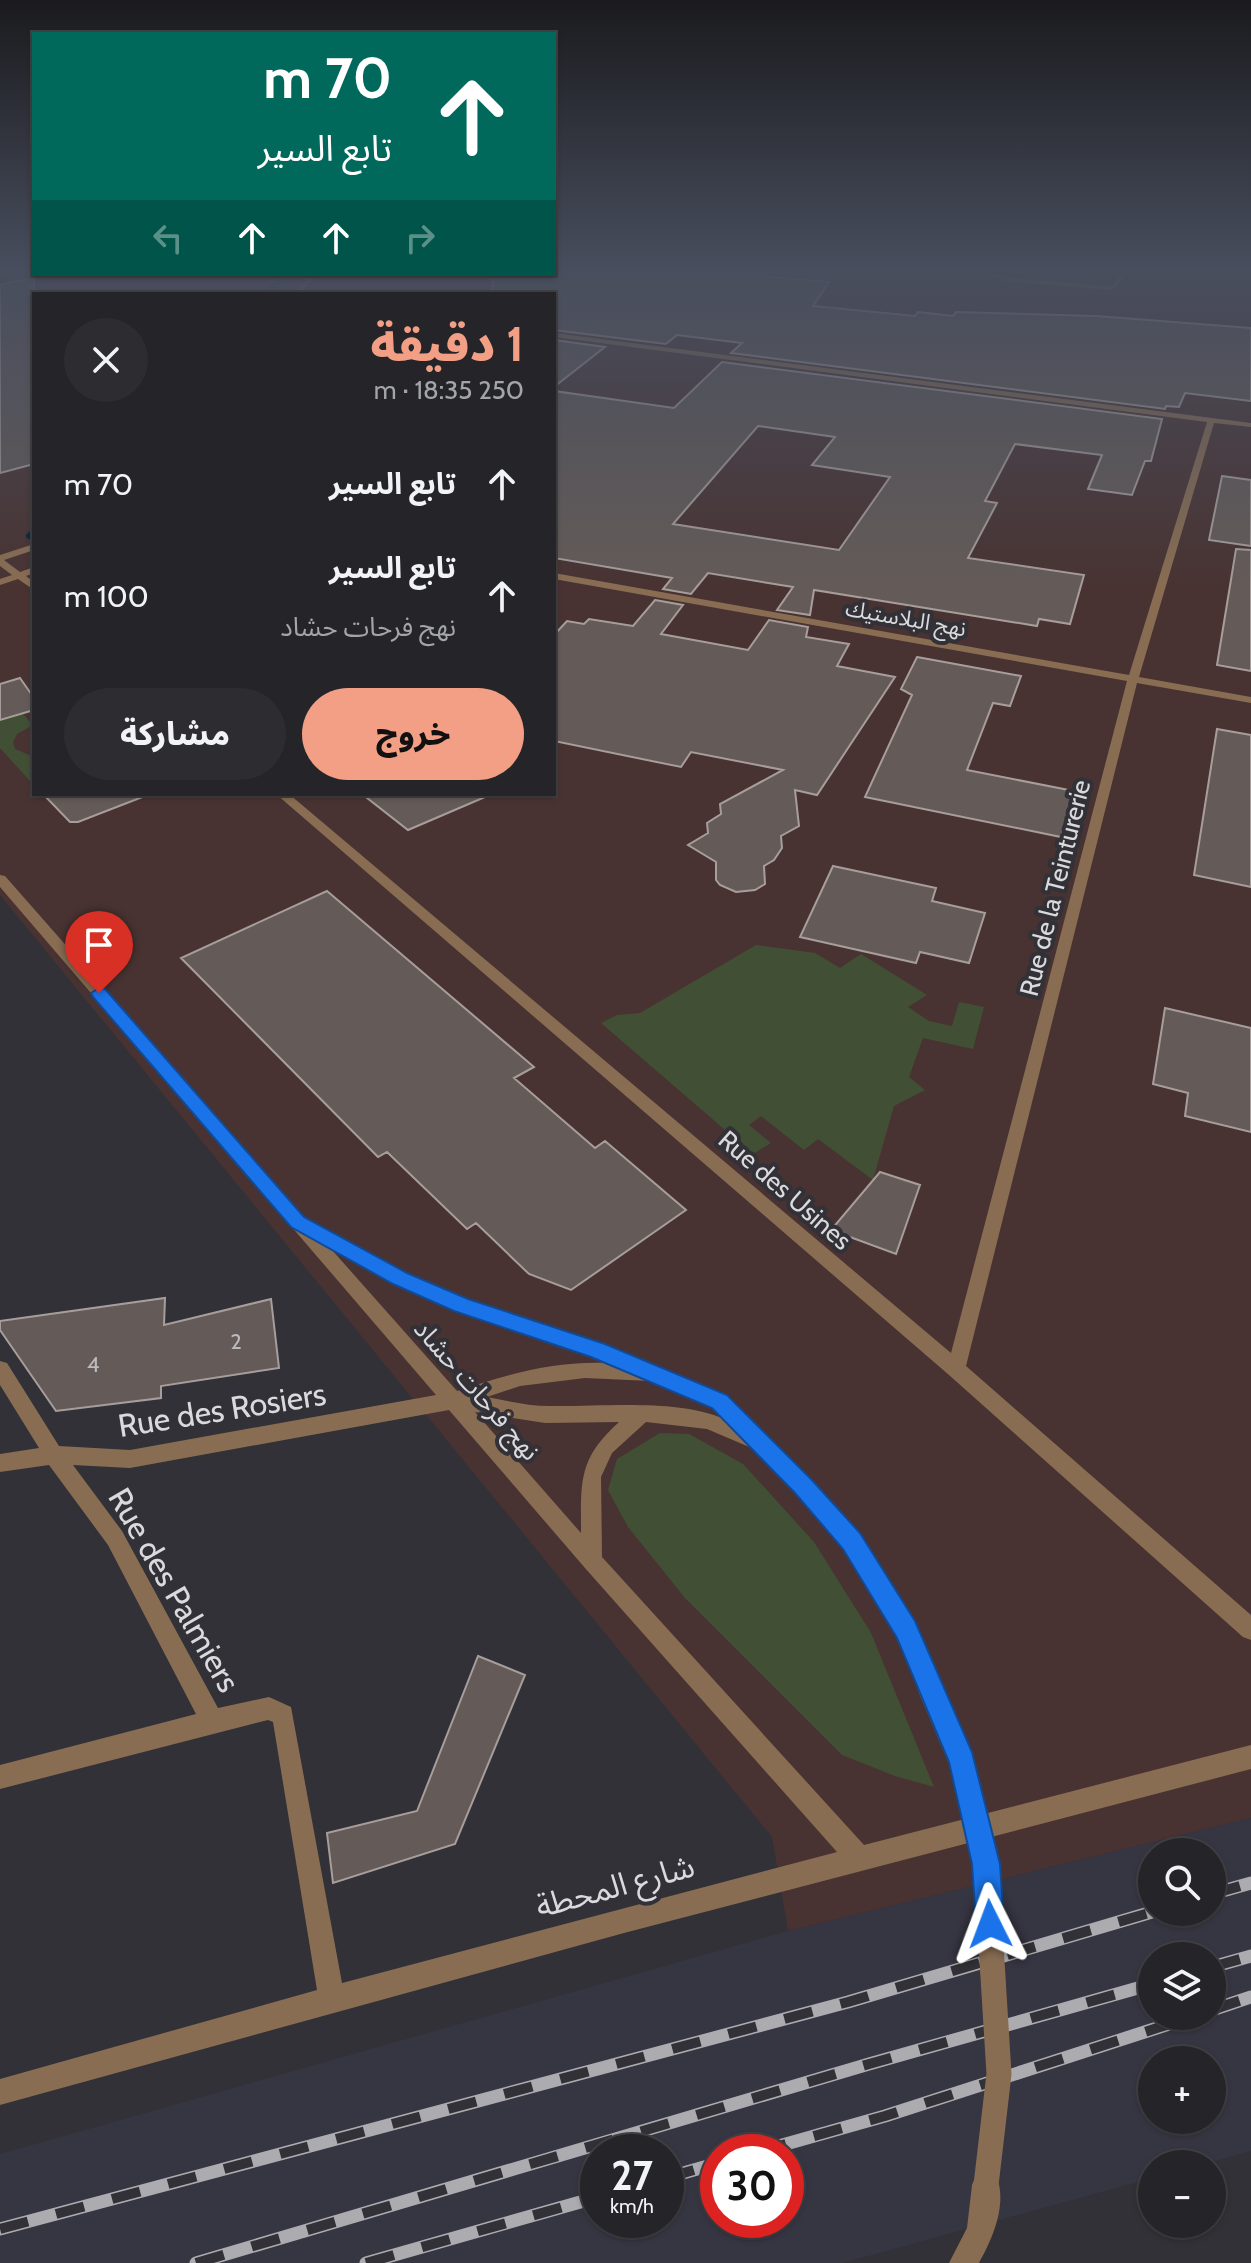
<!DOCTYPE html>
<html lang="ar">
<meta charset="utf-8">
<style>
:root{--surface:#252529;--page:#2d2d31;--text:#f1f3f6;--muted:#a3a5a8;--line:#424246;--accent:#f39f85}
body{margin:0;font-family:Cabin,"Noto Sans Arabic",sans-serif;background:var(--page);color:var(--text);direction:rtl;height:100vh;display:flex;flex-direction:column;font-size:30px;white-space:nowrap}
*{box-sizing:border-box;margin:0}
p{font-size:26px;color:var(--muted)}
.icon{flex:none;width:44px;height:44px;fill:none;stroke:currentColor;stroke-width:2;stroke-linecap:round;stroke-linejoin:round}
.map{position:relative;flex:1;overflow:hidden;direction:ltr}
.sheet{position:absolute;left:32px;top:292px;width:524px;height:504px;display:flex;flex-direction:column;background:var(--surface);border-radius:0px;box-shadow:0 2px 6px #0004,0 0 0 2px var(--line);direction:rtl}
.sheet>*{flex:none}
.guide{position:absolute;left:32px;top:32px;width:524px;height:244px;border-radius:0px;box-shadow:0 2px 6px #0004,0 0 0 2px var(--line);direction:rtl;background:#00695c;color:#fff;overflow:hidden}
.buttons{position:absolute;left:1138px;top:1838px;display:grid;gap:16px}
.buttons a{display:grid;place-items:center;width:88px;height:88px;border-radius:50%;background:var(--surface);box-shadow:0 2px 6px #0004,0 0 0 2px var(--line);font-size:40px}
.speed{position:absolute;left:580px;top:2134px;display:flex;gap:16px;font-size:40px;font-weight:700;text-align:center}
.speed>*{display:grid;place-content:center;width:104px;height:104px;border-radius:50%;background:var(--surface);box-shadow:0 2px 6px #0004,0 0 0 2px var(--line);line-height:1}
.speed small{font-size:20px;font-weight:400}
.speed .limit{border:12px solid #d22;background:#fff;color:#111}
.pin{position:absolute;display:grid;place-items:center;width:68px;height:68px;color:#fff;margin:-82px -34px;border-radius:50% 50% 50% 0;rotate:-45deg;box-shadow:0 0 8px #0007}
.pin .icon{rotate:45deg}
.me{position:absolute;width:88px;margin:-44px;rotate:357deg;stroke-linejoin:round;filter:drop-shadow(0 0 6px #0008)}
.turn{display:flex;align-items:center;gap:28px;height:168px;padding:0 32px;font-size:36px}
.turn .icon{width:104px;height:104px;stroke-width:2.5}
.turn b{display:block;font-size:56px;line-height:68px}
.lanes{display:flex;align-items:center;height:76px;padding:0 32px;background:#0003;justify-content:center;gap:40px;direction:ltr}
.lanes .off{opacity:.35}
.round{display:grid;place-items:center;flex:none;width:84px;height:84px;border-radius:42px;background:var(--page)}
.summary{display:flex;align-items:center;justify-content:space-between;height:136px;padding:0 32px}
h1{font-size:48px;font-weight:800;line-height:60px;color:var(--accent)}
.cta{display:flex;gap:16px;margin-top:auto;padding:16px 32px}
.cta a{flex:1;height:92px;border-radius:48px;background:var(--accent);color:#111;font-size:32px;font-weight:800;line-height:92px;text-align:center}
.cta a+a{background:var(--page);color:var(--text)}
ul{padding:0;list-style:none}
li{display:flex;align-items:center;gap:24px;height:112px;padding:0 32px}
li div{flex:1}
li b{display:block;font-size:30px}
li em{font-style:normal}
.map>svg:first-child{display:block}
</style>
<div class="map">
<svg width="1251" height="2263" viewBox="0 0 1251 2263">
<rect width="100%" height="100%" fill="#313137"/>
<path fill="#363542" fill-rule="evenodd" d="M1251,1818v333l-47,13h-52v14l-309,85h-843v-109l788,-223zM1152,1852h60v60h-60zM1152,1956h60v60h-60zM1152,2060h60v60h-60zM598,2152h68v68h-68zM718,2152h68v68h-68z"/>
<path fill="#483332" fill-rule="evenodd" d="M0,272l554,2v-2h697v1546l-463,113 -16,-94 -772,-942zM34,294h520v500h-520z"/>
<path fill="#415034" d="M22,713l11,12 -16,9 -4,8 2,7 19,8v24l-3,1 -31,-34v-28z
M756,945l59,8 25,15 21,-14 66,41 -19,12 21,14 23,5 7,-24 25,5 -11,42 -50,-11 -14,39 16,13 -31,16 -21,74 -55,-41 -14,11 -43,-34 -12,9 22,18 -18,11 -152,-131 16,-8 23,-2z
M660,1433l29,1 54,30 71,78 57,91 63,154 -39,-11 -53,-21 -157,-157 -57,-71 -20,-37 9,-31z"/>
<g fill="none" stroke-linecap="round" stroke-linejoin="round">
<path stroke="#02253a" stroke-width="4" d="M265,294l14,-15"/>
<path stroke="#02253a" stroke-width="6" d="M29,536l5,-5"/>
</g>
<path fill="#645b58" stroke="#a79e9b" stroke-width="2" fill-rule="evenodd" d="M582,272h182l-5,4 70,6 -16,24 102,10 3,-4 35,4 3,-4 140,4 155,12v73l-66,-8 -6,14 -13,-1 -1,3 -434,-56 11,-10 -65,-8 -11,9 -112,-14v-36l-62,-2 1,-18h89z
M34,277v187l-34,9v-188z
M554,340l51,7 -51,40z
M722,362l440,57 -11,42h-6l-13,34 -44,-6 14,-34 -87,-11 -30,57 12,2 -29,55 116,17 -14,49 -31,-5 -2,7 -223,-36 -4,25 -33,-5 16,-23 -85,-14 -17,21 -28,-5 9,-11 -118,-20v-167l120,17zM758,426l77,11 -23,28 78,12 -51,73 -166,-26z
M1222,476l29,4v66l-42,-6z
M1236,549l15,1v121l-34,-6z
M655,600l28,5 -22,29 87,16 21,-30 39,7 -2,10 43,7 -12,22 58,11 -78,118 -22,-5 4,36 -18,10 1,12 -8,12 -10,6 1,18 -10,6 -19,2 -16,-7 -4,-5v-18l-28,-17 20,-12 -1,-10 14,-9 -1,-10 63,-34 -92,-18 -10,15 -127,-26v-106l13,-14 17,3 5,-5 44,7z
M917,657l104,19 -11,30 -17,-3 -26,67 107,21 -13,46 -196,-40 47,-102 -11,-6z
M20,678l14,20v12l-34,10v-36z
M1217,729l34,6v152l-57,-12z
M43,794h102v2l-67,26h-8z
M362,794h130l-84,36z
M833,866l103,22 -4,13 53,12 -16,50 -49,-11 -4,11 -116,-26z
M327,891l207,176 -20,11 81,70 10,-7 81,69 -115,80 -42,-16 -53,-51 -9,6 -80,-77 -9,5 -197,-199z
M1165,1008l86,20v104l-66,-16 3,-23 -35,-9z
M880,1172l40,13 -24,69 -65,-24z
M165,1298l-1,27 107,-26 8,69 -118,18v12l-105,13 -56,-81v-9z
M478,1656l47,19 -70,169 -122,39 -6,-50 90,-22z"/>
<g fill="none" stroke-linecap="round" stroke-linejoin="round">
<path fill="#896d53" fill-rule="evenodd" d="M0,272h10l-10,3z
M994,272h6l-2,3 7,2 103,9 5,-1 9,-13h6l-11,15 -9,3 -104,-9 -13,-5z
M311,274h6l-17,20h-6z
M554,333l697,90v4l-37,-4 -75,254 112,20v6l-114,-20 -171,683 285,249v25l-8,-3 -294,-262 -673,-581h13l662,559 176,-672 -573,-102v-6l575,102 78,-253 -653,-85z
M34,544v6l-30,10 16,12 14,-5v6l-8,3 8,6v8l-16,-11 -18,6v-6l12,-4 -12,-9v-11z
M0,875l5,1 304,346 97,51 62,26 136,45 122,51 84,84 3,7 -3,7 -7,2 -7,-2 -42,-44 -47,-20 -61,-7 -34,31 -11,24 1,80 262,288 387,-100v24l-627,164 -624,172v-26l317,-89 -44,-268 -5,-2 -268,69v-24l196,-51 -88,-169 -59,-80 -49,7v-18l39,-6 -39,-63v-24l7,2 52,83 71,4 306,-55 -436,-508zM332,1250l62,33 62,27 152,53c-56,-2 -99,11 -151,28zM585,1378l66,3 61,26 12,12c-46,-21 -124,-12 -175,-13 -20,0 -42,-5 -62,-9l33,-11zM449,1410l136,158 252,284 -495,131 -51,-276 -22,-10 -51,11 -96,-177 -49,-66 57,3zM475,1412l70,11 74,-1c-41,37 -38,59 -38,111z
M986,2171l10,4c12,28 -3,63 -17,88h-30l18,-35 5,-43 4,-10z"/>
<g stroke="#acacb0" stroke-width="13">
<path id="rail" d="M1212,1894l39,-11
M1212,1967l39,-11
M1212,2010l39,-13
M758,2152l127,-36 309,-100
M666,2178l52,-15
M0,2229l848,-227 304,-90
M196,2263l673,-199 283,-80
M366,2263l232,-66"/>
</g>
<use href="#rail" stroke="#313137" stroke-width="10" stroke-dasharray="29" stroke-linecap="butt"/>
<path stroke="#896d53" stroke-width="20" d="M803,1486l48,55 55,88 25,60"/>
<path stroke="#896d53" stroke-width="25" d="M930,1687l32,75 24,102 13,210 -13,111"/>
</g>
<linearGradient id="sky" x2="0" y2="1"><stop stop-color="#1b1b1e"/><stop offset="0.46" stop-color="#484e5e"/><stop offset="1" stop-color="#484e5e" stop-opacity="0"/></linearGradient>
<rect width="1251" height="588" fill="url(#sky)"/>
<path fill="#1a73e8" stroke="#114b97" stroke-width="2" d="M99,988l6,1 199,228 103,56 61,26 137,45 122,51 84,84 49,54 55,88 57,131 28,112 4,60 -4,10 -10,4 -10,-4 -4,-10 -4,-60 -23,-102 -52,-124 -54,-89 -48,-56 -83,-85 -121,-51 -137,-46 -61,-27 -102,-57 -198,-230 -2,-4z"/>
<g text-anchor="middle" stroke-width="8" stroke-linejoin="round" paint-order="stroke">
<g font-size="22" fill="#dadade" stroke="#313137">
<text transform="translate(906 618) rotate(10)" y="8">نهج البلاستيك</text>
</g>
<g font-size="22" fill="#bcbabc">
<text x="236" y="1349">2</text>
<text x="93" y="1372">4</text>
</g>
<g font-size="26" fill="#dadade" stroke="#313137">
<text transform="translate(1055 888) rotate(-76)" y="9">Rue de la Teinturerie</text>
<text transform="translate(785 1190) rotate(41)" y="9">Rue des Usines</text>
<text transform="translate(477 1390) rotate(49)" y="9">نهج فرحات حشاد</text>
</g>
<g font-size="32" fill="#dadade" stroke="#313137">
<text transform="translate(222 1410) rotate(-9)" y="11">Rue des Rosiers</text>
<text transform="translate(174 1590) rotate(60)" y="11">Rue des Palmiers</text>
<text transform="translate(615 1886) rotate(-15)" y="11">شارع المحطة</text>
</g>
</g>
</svg>
<div class="buttons">
<a><svg class="icon" aria-label="search" viewBox="0 0 24 24"><circle cx="10" cy="10" r="6"/><path d="M15 15l6 6"/></svg></a>
<a><svg class="icon" aria-label="layers" viewBox="0 0 24 24"><path d="M12 4l9 5-9 5-9-5zM3 14l9 5 9-5"/></svg></a>
<a>+</a>
<a>−</a>
</div>
<div class="speed"><div>27<small>km/h</small></div><div class="limit">30</div></div>
<div class="pin" style="left:99px;top:993px;background:#d93025"><svg class="icon" aria-label="arrive" viewBox="0 0 24 24"><path d="M6 21V4h12l-3 4 3 4H6"/></svg></div>
<svg class="me" style="left:990px;top:1924px" viewBox="-20 -20 40 40"><path d="M0-17L14 15 0 8-14 15z" fill="#1a73e8" stroke="#fff" stroke-width="4"/></svg>
<div class="guide">
<div class="turn"><svg class="icon" aria-label="ahead" viewBox="0 0 24 24"><path d="M12 20V5M6 11l6-6 6 6"/></svg><div><b>70 m</b>تابع السير</div></div>
<div class="lanes"><svg class="icon off" aria-label="left" viewBox="0 0 24 24"><path d="M17 20v-9H6M10 6l-5 5 5 5"/></svg><svg class="icon" aria-label="ahead" viewBox="0 0 24 24"><path d="M12 20V5M6 11l6-6 6 6"/></svg><svg class="icon" aria-label="ahead" viewBox="0 0 24 24"><path d="M12 20V5M6 11l6-6 6 6"/></svg><svg class="icon off" aria-label="right" viewBox="0 0 24 24"><path d="M7 20v-9h11M14 6l5 5-5 5"/></svg></div>
</div>
<section class="sheet">
<div class="summary"><div><h1>1 دقيقة</h1><p>250 m · 18:35</p></div><a class="round"><svg class="icon" aria-label="close" viewBox="0 0 24 24"><path d="M6 6l12 12M18 6L6 18"/></svg></a></div>
<ul>
<li><svg class="icon" aria-label="ahead" viewBox="0 0 24 24"><path d="M12 20V5M6 11l6-6 6 6"/></svg><div><b>تابع السير</b></div><em>70 m</em></li>
<li><svg class="icon" aria-label="ahead" viewBox="0 0 24 24"><path d="M12 20V5M6 11l6-6 6 6"/></svg><div><b>تابع السير</b><p>نهج فرحات حشاد</p></div><em>100 m</em></li>
</ul>
<div class="cta"><a>خروج</a><a>مشاركة</a></div>
</section>
</div>
